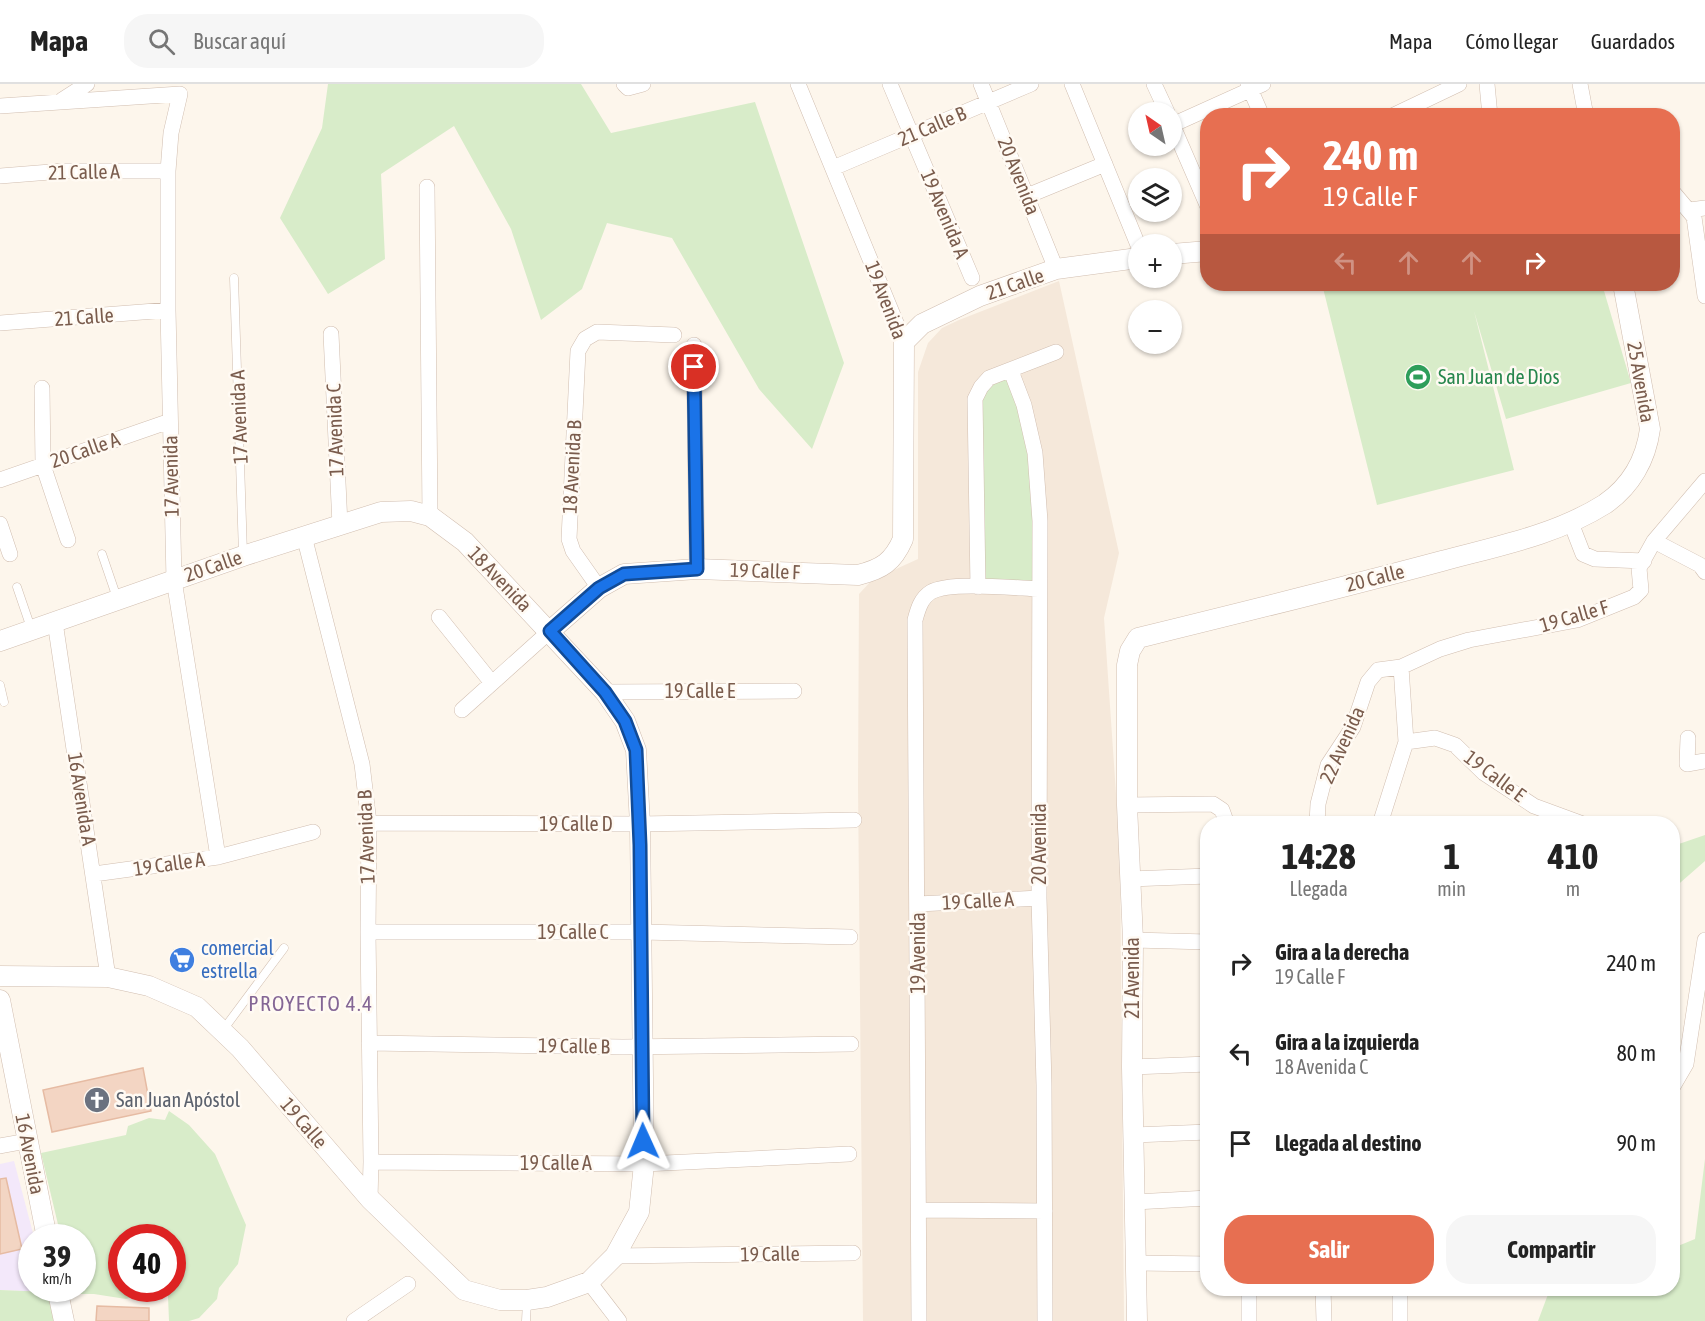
<!DOCTYPE html>
<html lang="es">
<meta charset="utf-8">
<style>
:root{--surface:#fff;--page:#f6f6f6;--text:#222;--muted:#767676;--line:#e0e0e0;--accent:#e76f51}
body{margin:0;font-family:"Asap Condensed",sans-serif;background:var(--page);color:var(--text);height:100vh;display:flex;flex-direction:column;font-size:22px;white-space:nowrap}
*{box-sizing:border-box;margin:0}
p{font-size:20px;color:var(--muted)}
.icon{flex:none;width:33px;height:33px;fill:none;stroke:currentColor;stroke-width:2;stroke-linecap:round;stroke-linejoin:round}
.map{position:relative;flex:1;overflow:hidden}
.side{position:absolute;left:1200px;top:732px;width:480px;height:480px;display:flex;flex-direction:column;background:var(--surface);border-radius:24px;box-shadow:0 2px 4px #0004}
.side>*{flex:none}
.hud{position:absolute;left:1200px;top:24px;width:480px;height:183px;border-radius:24px;box-shadow:0 2px 4px #0004;background:#e76f51;color:#fff;overflow:hidden}
.needle{width:39px;rotate:326deg}
.buttons{position:absolute;left:1128px;top:18px;display:grid;gap:12px}
.buttons a{display:grid;place-items:center;width:54px;height:54px;border-radius:50%;background:var(--surface);box-shadow:0 2px 4px #0004;font-size:30px}
.speed{position:absolute;left:18px;top:1140px;display:flex;gap:12px;font-size:30px;font-weight:700;text-align:center}
.speed>*{display:grid;place-content:center;width:78px;height:78px;border-radius:50%;background:var(--surface);box-shadow:0 2px 4px #0004;line-height:1}
.speed small{font-size:15px;font-weight:400}
.speed .limit{border:9px solid #d22;background:#fff;color:#111}
.pin{position:absolute;display:grid;place-items:center;width:51px;height:51px;color:#fff;margin:-26px;border:3px solid #fff;border-radius:50%;box-shadow:0 2px 6px #0007}
.me{position:absolute;width:66px;margin:-33px;rotate:359deg;stroke-linejoin:round;filter:drop-shadow(0 0 4px #0008)}
.turn{display:flex;align-items:center;gap:21px;height:126px;padding:0 24px;font-size:27px}
.turn .icon{width:78px;height:78px;stroke-width:2.5}
.turn b{display:block;font-size:42px;line-height:51px}
.lanes{display:flex;align-items:center;height:57px;padding:0 24px;background:#0003;justify-content:center;gap:30px;direction:ltr}
.lanes .off{opacity:.35}
.eta{display:flex;justify-content:space-evenly;align-items:center;height:102px;text-align:center}
.eta b{font-size:36px;font-weight:700;line-height:42px}
.button{display:flex;gap:12px;margin-top:auto;padding:12px 24px}
.button a{flex:1;height:69px;border-radius:24px;background:var(--accent);color:#fff;font-size:24px;font-weight:700;line-height:69px;text-align:center}
.button a+a{background:var(--page);color:var(--text)}
ul{padding:0;list-style:none}
li{display:flex;align-items:center;gap:18px;height:90px;padding:0 24px}
li div{flex:1}
li b{display:block;font-size:22px}
li em{font-style:normal}
header{display:flex;align-items:center;gap:36px;box-sizing:border-box;height:84px;padding:0 30px;background:var(--surface);border-bottom:2px solid var(--line)}
header strong{font-size:28px}
nav{display:flex;gap:33px;margin-inline-start:auto;font-size:21px}
.search{width:420px;height:54px;background:var(--page);display:flex;align-items:center;gap:15px;box-sizing:border-box;padding:0 21px;border-radius:24px;color:var(--muted);font-size:22px}
.map>svg:first-child{display:block}
</style>
<header>
<strong>Mapa</strong>
<div class="search"><svg class="icon" aria-label="search" viewBox="0 0 24 24"><circle cx="10" cy="10" r="6"/><path d="M15 15l6 6"/></svg>Buscar aquí</div>
<nav><a>Mapa</a><a>Cómo llegar</a><a>Guardados</a></nav>
</header>
<div class="map">
<svg width="1705" height="1237" viewBox="0 0 1705 1237">
<rect width="100%" height="100%" fill="#fdf6ec"/>
<path fill="#f5e8da" d="M1059,197l60,272 -15,65 16,234 4,469h-261l-5,-536 1,-191 13,-14 46,-21v-187l10,-29 14,-15 17,-8z"/>
<path fill="#f3e8fa" d="M14,1077l20,76 -2,1v50l15,1 1,3 -48,-2v-126z"/>
<path fill="#d8ecc9" fill-rule="evenodd" d="M328,0h253l30,49 144,-31 89,261 -32,86 -53,-60 -87,-151 -65,-15 -25,66 -41,31 -30,-91 -57,-103 -73,48 4,85 -57,35 -48,-76 42,-90z
M1322,200h280l29,99 -125,36 -32,-108 40,159 -137,35z
M1011,287l13,34 14,184 -60,-2 3,-200z
M1705,751v26l-32,28v-43z
M169,1027l20,14 26,29 31,71 -8,39 -19,24 -2,11 -18,19 -10,3h-20l-1,-25 -19,-4 -23,7 -32,-5h-19l-2,-5 9,-1v-50l-21,-1 -20,-84 85,-18 2,-9 21,-8 16,2zM122,1154h50v50h-50z
M1705,1075v162h-167l12,-32 122,-1 1,-40 22,-9z
M0,1206l48,2 7,29h-55z"/>
<path fill="#f3d5c3" stroke="#e6bba3" stroke-width="1.5" d="M143,984l8,43 -99,21 -9,-42z
M6,1094l16,71 -22,5v-75z
M97,1222l52,2v13h-53z"/>
<g fill="none" stroke-linecap="round" stroke-linejoin="round">
<g stroke="#d1beb0" stroke-width="9">
<path id="service" d="M234,194l9,276
M102,470l15,44
M17,503l14,41
M0,601l4,17
M223,946l61,-82
M526,1237l1,-20"/>
</g>
<g stroke="#d1beb0" stroke-width="16">
<path id="minor" d="M624,0l4,4 15,-4
M798,0l106,258
M890,0l82,194
M981,0l75,185
M1072,0l66,161
M1154,0l13,28
M1248,0l14,32
M1487,0l3,32
M1580,0l6,32
M62,16l25,-16
M0,22l180,-12 -9,39 -3,38v139l6,270 44,277
M1392,32l67,-32
M1172,40l36,83
M1172,41l91,-41
M833,84l198,-84
M0,92l63,-5h105
M427,103l3,329
M1672,107l22,26 11,79
M1027,112l78,-32
M1690,126l15,-2
M0,239l168,-13
M331,250l9,191
M694,261l3,224
M1011,287l13,34 11,48 5,68 -1,377 5,187 1,236
M42,304l1,77 25,75
M0,396l170,-59
M1571,439l12,31 12,5 49,2
M0,440l10,30
M304,452l58,228 7,59 -1,109 3,230 -1,37
M1654,457l46,24 5,7
M978,503l-3,-188 6,-12 8,-9 67,-26
M599,504l-26,-37 -4,-12 9,-188 7,-12 12,-7 77,3
M439,533l53,66
M55,538l53,355
M605,608l189,-1
M462,626l88,-79
M1688,654l-1,26 18,-3
M1406,658l29,-4 20,7 29,28 50,33 49,18
M1127,721l86,-1 9,6 5,14
M369,739l271,1 214,-4
M1317,740l1,-20 10,-39 25,-38 15,-45 10,-12 23,-3 39,-18 29,-9 108,-20 57,-23 7,-7 -2,-22 15,-27 51,-60
M1380,740l26,-82 -5,-75
M94,790l124,-17 95,-25
M1130,795l78,-3
M918,820l121,-6
M368,848h274l208,5
M1133,856l75,2
M369,959l254,4 228,-3
M1132,983l76,-3
M1672,1004l14,-24 19,-124
M1134,1051l74,-3
M0,1062l27,-5
M371,1078l273,2 205,-10
M1135,1118l73,-4
M919,1126l126,1
M615,1172l238,-3
M1136,1179l72,1
M589,1198l30,39
M1249,1204v33
M1323,1204l1,33
M1400,1204v33
M354,1237l54,-37
M919,1237l-4,-701c3,-11 6,-22 16,-28 18,-11 84,-4 107,-3"/>
</g>
<g stroke="#d1beb0" stroke-width="21">
<path id="tertiary" d="M1172,170l36,-3
M550,547l49,-43 25,-14 73,-5 161,6c24,-6 35,-13 45,-36l1,-197 18,-18 58,-28 76,-27 82,-11
M0,557l243,-85 138,-44 30,-1 19,5 35,26 140,150 20,29 11,29 4,74 4,340 -5,48 -24,44 -26,26 -42,15 -20,3h-27l-36,-10 -94,-91 -130,-151 -43,-41 -48,-21 -41,-9 -108,-1
M0,916l47,238
M57,1204l7,33
M1137,1237l-5,-254 1,-127 -6,-135v-140l3,-14 8,-13c102,-25 203,-50 304,-77 56,-15 114,-26 163,-57 26,-18 41,-45 45,-75l-27,-145"/>
</g>
<use href="#service" stroke="#fff" stroke-width="8"/>
<use href="#minor" stroke="#fff" stroke-width="15"/>
<use href="#tertiary" stroke="#fff" stroke-width="20"/>
</g>
<g fill="none" stroke-linecap="round" stroke-linejoin="round">
<g stroke="#114b97" stroke-width="15">
<path id="route" d="M643,1057l-3,-296 -4,-95 -11,-29 -20,-29 -55,-61 49,-43 25,-14 73,-5 -3,-202"/>
</g>
<use href="#route" stroke="#1a73e8" stroke-width="10"/>
</g>
<defs>
<g id="stadium-disc" transform="scale(1.35)"><circle r="9.5" fill="#2e9e5b" stroke="#fffaf3"/><path d="M0-5a6.5 5 0 1 0 0 10a6.5 5 0 1 0 0-10ZM-3.5-1.8h7v3.6h-7Z" fill="#fff"/></g>
<g id="supermarket-disc" transform="scale(1.35)"><circle r="9.5" fill="#3f7fe0" stroke="#fffaf3"/><path d="M-6-5.5h2.5l.6 2H6L4.5 2H-2.5L-4.4-4H-6ZM-1.5 3.2a1.3 1.3 0 1 0 .1 0ZM3 3.2a1.3 1.3 0 1 0 .1 0Z" fill="#fff"/></g>
<g id="church-disc" transform="scale(1.35)"><circle r="9.5" fill="#6b7280" stroke="#fffaf3"/><path d="M-1.2-6h2.4v3.5h3.3v2.4h-3.3V6h-2.4V-.1h-3.3v-2.4h3.3Z" fill="#fff"/></g>
</defs>
<g fill-rule="evenodd">
<use href="#stadium-disc" x="1418" y="293"/>
<use href="#supermarket-disc" x="182" y="876"/>
<use href="#church-disc" x="97" y="1016"/>
</g>
<g text-anchor="middle" stroke-width="5" stroke-linejoin="round" paint-order="stroke">
<g font-size="20" fill="#7a5c4d" stroke="#fffaf3">
<text transform="translate(932 42) rotate(-23)" y="7">21 Calle B</text>
<text transform="translate(84 88) rotate(-1)" y="7">21 Calle A</text>
<text transform="translate(1019 92) rotate(68)" y="7">20 Avenida</text>
<text transform="translate(945 130) rotate(67)" y="7">19 Avenida A</text>
<text transform="translate(1015 200) rotate(-19)" y="7">21 Calle</text>
<text transform="translate(886 216) rotate(69)" y="7">19 Avenida</text>
<text transform="translate(84 233) rotate(-4)" y="7">21 Calle</text>
<text transform="translate(1641 298) rotate(80)" y="7">25 Avenida</text>
<text transform="translate(239 333) rotate(-92)" y="7">17 Avenida A</text>
<text transform="translate(335 346) rotate(-92)" y="7">17 Avenida C</text>
<text transform="translate(85 366) rotate(-19)" y="7">20 Calle A</text>
<text transform="translate(572 383) rotate(-87)" y="7">18 Avenida B</text>
<text transform="translate(171 392) rotate(-91)" y="7">17 Avenida</text>
<text transform="translate(213 482) rotate(-19)" y="7">20 Calle</text>
<text transform="translate(765 487) rotate(2)" y="7">19 Calle F</text>
<text transform="translate(1375 494) rotate(-14)" y="7">20 Calle</text>
<text transform="translate(500 495) rotate(46)" y="7">18 Avenida</text>
<text transform="translate(1574 532) rotate(-16)" y="7">19 Calle F</text>
<text x="700" y="614">19 Calle E</text>
<text transform="translate(1342 661) rotate(-66)" y="7">22 Avenida</text>
<text transform="translate(1495 692) rotate(37)" y="7">19 Calle E</text>
<text transform="translate(82 715) rotate(81)" y="7">16 Avenida A</text>
<text x="576" y="747">19 Calle D</text>
<text transform="translate(366 753) rotate(-92)" y="7">17 Avenida B</text>
<text transform="translate(1039 760) rotate(-90)" y="7">20 Avenida</text>
<text transform="translate(169 780) rotate(-8)" y="7">19 Calle A</text>
<text transform="translate(978 817) rotate(-3)" y="7">19 Calle A</text>
<text x="573" y="855">19 Calle C</text>
<text transform="translate(918 869) rotate(-90)" y="7">19 Avenida</text>
<text transform="translate(1132 894) rotate(-90)" y="7">21 Avenida</text>
<text transform="translate(574 962) rotate(1)" y="7">19 Calle B</text>
<text transform="translate(304 1039) rotate(49)" y="7">19 Calle</text>
<text transform="translate(30 1070) rotate(79)" y="7">16 Avenida</text>
<text x="556" y="1086">19 Calle A</text>
<text transform="translate(770 1170) rotate(-1)" y="7">19 Calle</text>
</g>
<g font-size="20" fill="#27864d" stroke="#fffaf3" text-anchor="start">
<text x="1438" y="300">San Juan de Dios</text>
</g>
<g font-size="20" fill="#366cbe" stroke="#fffaf3" text-anchor="start">
<text x="201" y="871">comercial<tspan x="201" dy="23">estrella</tspan></text>
</g>
<g font-size="20" fill="#5b616d" stroke="#fffaf3" text-anchor="start">
<text x="116" y="1023">San Juan Apóstol</text>
</g>
<g font-size="21" letter-spacing="1.5" fill="#846695" stroke="#fffaf3">
<text x="311" y="927">PROYECTO 4.4</text>
</g>
</g>
</svg>
<div class="buttons">
<a><svg class="needle" viewBox="-14 -14 28 28"><path d="M0-13l5 13h-10z" fill="#e53935"/><path d="M0 13l5-13h-10z" fill="#767676"/></svg></a>
<a><svg class="icon" aria-label="layers" viewBox="0 0 24 24"><path d="M12 4l9 5-9 5-9-5zM3 14l9 5 9-5"/></svg></a>
<a>+</a>
<a>−</a>
</div>
<div class="speed"><div>39<small>km/h</small></div><div class="limit">40</div></div>
<div class="pin" style="left:694px;top:283px;background:#d93025"><svg class="icon" aria-label="arrive" viewBox="0 0 24 24"><path d="M6 21V4h12l-3 4 3 4H6"/></svg></div>
<svg class="me" style="left:643px;top:1057px" viewBox="-20 -20 40 40"><path d="M0-17L14 15 0 8-14 15z" fill="#1a73e8" stroke="#fff" stroke-width="4"/></svg>
<div class="hud">
<div class="turn"><svg class="icon" aria-label="right" viewBox="0 0 24 24"><path d="M7 20v-9h11M14 6l5 5-5 5"/></svg><div><b>240 m</b>19 Calle F</div></div>
<div class="lanes"><svg class="icon off" aria-label="left" viewBox="0 0 24 24"><path d="M17 20v-9H6M10 6l-5 5 5 5"/></svg><svg class="icon off" aria-label="ahead" viewBox="0 0 24 24"><path d="M12 20V5M6 11l6-6 6 6"/></svg><svg class="icon off" aria-label="ahead" viewBox="0 0 24 24"><path d="M12 20V5M6 11l6-6 6 6"/></svg><svg class="icon" aria-label="right" viewBox="0 0 24 24"><path d="M7 20v-9h11M14 6l5 5-5 5"/></svg></div>
</div>
<section class="side">
<div class="eta">
<div><b>14:28</b><p>Llegada</p></div>
<div><b>1</b><p>min</p></div>
<div><b>410</b><p>m</p></div>
</div>
<ul>
<li><svg class="icon" aria-label="right" viewBox="0 0 24 24"><path d="M7 20v-9h11M14 6l5 5-5 5"/></svg><div><b>Gira a la derecha</b><p>19 Calle F</p></div><em>240 m</em></li>
<li><svg class="icon" aria-label="left" viewBox="0 0 24 24"><path d="M17 20v-9H6M10 6l-5 5 5 5"/></svg><div><b>Gira a la izquierda</b><p>18 Avenida C</p></div><em>80 m</em></li>
<li><svg class="icon" aria-label="arrive" viewBox="0 0 24 24"><path d="M6 21V4h12l-3 4 3 4H6"/></svg><div><b>Llegada al destino</b></div><em>90 m</em></li>
</ul>
<div class="button"><a>Salir</a><a>Compartir</a></div>
</section>
</div>
